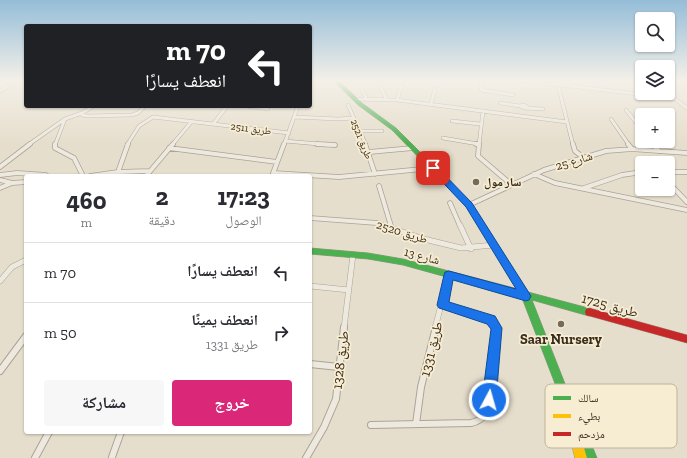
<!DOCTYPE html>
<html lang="ar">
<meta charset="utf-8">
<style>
:root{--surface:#fff;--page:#f7f7f7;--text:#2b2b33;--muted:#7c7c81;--line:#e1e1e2;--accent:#db2777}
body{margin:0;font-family:"Zilla Slab","Noto Naskh Arabic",serif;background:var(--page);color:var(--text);direction:rtl;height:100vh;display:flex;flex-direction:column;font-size:15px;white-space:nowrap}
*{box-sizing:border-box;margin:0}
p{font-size:13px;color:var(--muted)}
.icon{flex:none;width:22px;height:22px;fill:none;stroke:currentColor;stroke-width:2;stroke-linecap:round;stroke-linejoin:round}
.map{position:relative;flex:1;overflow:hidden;direction:ltr}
.side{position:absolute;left:24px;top:174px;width:288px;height:260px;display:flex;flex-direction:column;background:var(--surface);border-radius:4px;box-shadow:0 1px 3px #0004;direction:rtl}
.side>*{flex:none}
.top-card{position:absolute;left:24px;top:24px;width:288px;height:84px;border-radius:4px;box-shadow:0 1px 3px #0004;direction:rtl;background:#202124;color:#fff;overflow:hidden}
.fabs{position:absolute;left:635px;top:12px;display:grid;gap:8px}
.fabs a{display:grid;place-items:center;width:40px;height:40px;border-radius:4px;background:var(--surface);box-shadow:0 1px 3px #0004;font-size:20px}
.pin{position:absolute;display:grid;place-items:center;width:34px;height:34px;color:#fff;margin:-17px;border-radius:8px;box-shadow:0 2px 6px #0006}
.me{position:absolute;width:44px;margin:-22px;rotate:6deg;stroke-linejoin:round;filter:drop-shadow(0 0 3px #0008)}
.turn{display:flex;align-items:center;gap:14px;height:84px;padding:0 20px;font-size:18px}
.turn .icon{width:52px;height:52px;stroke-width:2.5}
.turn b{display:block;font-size:28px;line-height:34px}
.eta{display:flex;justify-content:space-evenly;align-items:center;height:68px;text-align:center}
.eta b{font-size:24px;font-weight:800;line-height:28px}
.cta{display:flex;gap:8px;margin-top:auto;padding:8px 20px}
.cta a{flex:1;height:46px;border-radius:4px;background:var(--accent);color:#fff;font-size:16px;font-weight:800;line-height:46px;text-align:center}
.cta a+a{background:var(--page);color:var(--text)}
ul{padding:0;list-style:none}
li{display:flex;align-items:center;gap:12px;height:60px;padding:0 20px;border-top:1px solid var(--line)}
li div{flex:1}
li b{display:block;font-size:15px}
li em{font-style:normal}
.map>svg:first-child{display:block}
</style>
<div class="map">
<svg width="687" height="458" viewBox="0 0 687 458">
<rect width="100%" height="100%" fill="#e6decc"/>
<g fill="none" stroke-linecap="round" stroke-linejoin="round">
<g stroke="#aba396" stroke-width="4">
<path id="street-far3" d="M377,80l9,18
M482,80l-1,10 32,5
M490,80h7
M518,80l155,18
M359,83l7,15
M558,85l15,60
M0,91l20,-11
M667,93l20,15
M354,99l43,1 170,22
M397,100l5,-15
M500,103l20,3
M431,104l4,-15
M348,105l18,40
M246,106l22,3
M527,107l-3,-2 -4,1 4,2 19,1
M626,110l16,20
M82,113v2l5,1 45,-1 6,-2 7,-7
M294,117l44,2 16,-1
M611,119l18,26
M634,120h8
M452,121l28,3
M214,123l13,-17
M360,131h22
M443,138l35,6
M285,141l45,4
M651,141l3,4
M28,145l37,-26 17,-6 12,-7
M55,145l10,-26
M127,145l12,-19 14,-9 136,16
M172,145l20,-24
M284,145l14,-39
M479,145l4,-34"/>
</g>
<g stroke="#aba396" stroke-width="5.5">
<path id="street-far2" d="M55,144v4l19,10 9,18
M317,144l18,1
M365,144l10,30
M476,144h2
M479,144l-1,12 34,29
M573,144l2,7 9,7
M628,144l4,5
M653,144l6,7
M169,148l108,14
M369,152l44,-4
M0,167l30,-23
M118,172l10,-28
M668,172h19
M273,173l66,4 94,-9
M534,174l21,9 132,27
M0,175l17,-2 29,2 -1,1
M90,176l28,-4 32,-1
M146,176l27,-32
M272,176l12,-32
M0,180l12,3 14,-1
M668,182l19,20
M379,186l12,40
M0,188l12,-5
M584,188l38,-13 20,-3
M450,203l10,23
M469,205l75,-35 62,-19 26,-2 55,4
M310,218l67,5 8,3"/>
</g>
<g stroke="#aba396" stroke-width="6">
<path id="street-far1" d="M382,225l42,14 37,9 33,-3
M390,225l1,2
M460,225l11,24
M0,281l12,-14 14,-7
M310,286l39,4
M443,305l48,15 6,8
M344,328l9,-73
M435,328l14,-53"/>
</g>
<g stroke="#aba396" stroke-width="8">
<path id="street" d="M310,364l29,3
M0,371l26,-35
M564,394l65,20
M416,424l5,-37 15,-60
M371,425l100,-2c5,-1 10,-3 13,-8 8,-13 14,-72 12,-88
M112,457l9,-25
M35,458l14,-26
M306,458l18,-31 12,-28 8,-72"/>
</g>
<g stroke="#9a9286" stroke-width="1">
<path id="fast" d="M333,80h5l24,23 34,25 75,75 57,89 64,17 1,3 -1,3 -3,1 -57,-16 37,94 2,9 8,10 18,45h-12l-14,-38 -9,-13 -3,-13 -37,-96 -119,-33 -35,-6 -58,-5v-6l58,5 35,6 115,30 -51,-82 -75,-77 -34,-25z"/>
</g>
<g stroke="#9a9286" stroke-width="1">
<path id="slow" d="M567,402l4,1 1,4 15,51h-12l-13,-51 1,-4z"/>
</g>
<g stroke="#9a9286" stroke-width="1">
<path id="jam" d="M589,308l98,27v8l-101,-28 -1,-3 1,-3z"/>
</g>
<use href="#street-far3" stroke="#ede9df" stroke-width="3"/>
<use href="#street-far2" stroke="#ede9df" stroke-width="4"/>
<use href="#street-far1" stroke="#ede9df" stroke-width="5"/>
<use href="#street" stroke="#ede9df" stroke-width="6"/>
<use href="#fast" fill="#4caf50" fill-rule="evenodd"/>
<use href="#slow" fill="#ffc107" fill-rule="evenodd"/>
<use href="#jam" fill="#c62828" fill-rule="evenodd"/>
</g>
<linearGradient id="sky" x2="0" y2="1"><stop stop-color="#95bdd8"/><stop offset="0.56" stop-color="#f4f0e8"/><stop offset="1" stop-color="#f4f0e8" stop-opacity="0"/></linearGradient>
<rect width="687" height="144" fill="url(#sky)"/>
<path fill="#1a73e8" stroke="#114b97" d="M433,165l3,1 36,37 59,93 -2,4 -3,1 -73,-21 -4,22 46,14 7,12 -6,72 -2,5 -5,2 -5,-2 -2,-5 9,-71 -4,-5 -48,-16 -2,-3 7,-30 1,-3 4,-1 67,18 -50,-82 -37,-39z"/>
<g fill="#766a5a" stroke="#f7edd2" stroke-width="1.5">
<circle cx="476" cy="182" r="4"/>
<circle cx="561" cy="324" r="4"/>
</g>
<g text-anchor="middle" stroke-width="3.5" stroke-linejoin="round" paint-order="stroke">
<g font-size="10" fill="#3a2c1d" stroke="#f7edd2">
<text transform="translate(251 128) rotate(7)" y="4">طريق 2511</text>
<text transform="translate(362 139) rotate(68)" y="4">طريق 2521</text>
</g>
<g font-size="12" fill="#3a2c1d" stroke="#f7edd2">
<text transform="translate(574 161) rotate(-17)" y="4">شارع 25</text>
<text transform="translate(402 232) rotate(17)" y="4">طريق 2520</text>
<text transform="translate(422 256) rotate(15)" y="4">شارع 13</text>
</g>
<g font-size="12" font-weight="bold" fill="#3a2c1d" stroke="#f7edd2" text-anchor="start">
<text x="484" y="186">سار مول</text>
</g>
<g font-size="14" fill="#3a2c1d" stroke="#f7edd2">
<text transform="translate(610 305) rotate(15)" y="5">طريق 1725</text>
<text transform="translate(431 349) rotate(-76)" y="5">طريق 1331</text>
<text transform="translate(340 360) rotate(-83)" y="5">طريق 1328</text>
</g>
<g font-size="14" font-weight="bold" fill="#3a2c1d" stroke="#f7edd2">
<text x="561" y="344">Saar Nursery</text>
</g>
</g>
<rect x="545" y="384" width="132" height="64" rx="6" fill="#f7edd2" stroke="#beb39c" stroke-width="1"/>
<rect x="553" y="396" width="18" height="4" fill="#4caf50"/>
<rect x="553" y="414" width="18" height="4" fill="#ffc107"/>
<rect x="553" y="432" width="18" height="4" fill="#c62828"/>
<g font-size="11" fill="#3a2c1d">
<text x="578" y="402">سالك</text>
<text x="578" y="420">بطيء</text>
<text x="578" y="438">مزدحم</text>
</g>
</svg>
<div class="fabs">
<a><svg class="icon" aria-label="search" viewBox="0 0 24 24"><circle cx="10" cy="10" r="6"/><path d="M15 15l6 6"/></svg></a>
<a><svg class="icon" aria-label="layers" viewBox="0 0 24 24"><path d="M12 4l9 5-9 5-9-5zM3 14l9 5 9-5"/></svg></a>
<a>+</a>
<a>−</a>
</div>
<div class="pin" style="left:433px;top:168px;background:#d93025"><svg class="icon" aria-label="arrive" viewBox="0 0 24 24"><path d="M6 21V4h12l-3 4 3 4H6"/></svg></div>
<svg class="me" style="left:489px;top:400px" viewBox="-20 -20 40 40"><circle r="17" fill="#1a73e8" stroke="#fff" stroke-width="3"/><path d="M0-11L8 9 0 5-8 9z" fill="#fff"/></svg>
<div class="top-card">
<div class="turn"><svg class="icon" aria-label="left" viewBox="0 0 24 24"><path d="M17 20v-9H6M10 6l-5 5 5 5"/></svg><div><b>70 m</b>انعطف يسارًا</div></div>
</div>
<section class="side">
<div class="eta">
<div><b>17:23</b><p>الوصول</p></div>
<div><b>2</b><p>دقيقة</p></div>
<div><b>460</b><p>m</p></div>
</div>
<ul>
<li><svg class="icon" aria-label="left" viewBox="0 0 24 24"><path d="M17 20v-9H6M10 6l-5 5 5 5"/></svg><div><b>انعطف يسارًا</b></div><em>70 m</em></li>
<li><svg class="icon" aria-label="right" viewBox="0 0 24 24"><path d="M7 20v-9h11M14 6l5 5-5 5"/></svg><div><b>انعطف يمينًا</b><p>طريق 1331</p></div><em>50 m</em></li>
</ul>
<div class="cta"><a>خروج</a><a>مشاركة</a></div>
</section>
</div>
